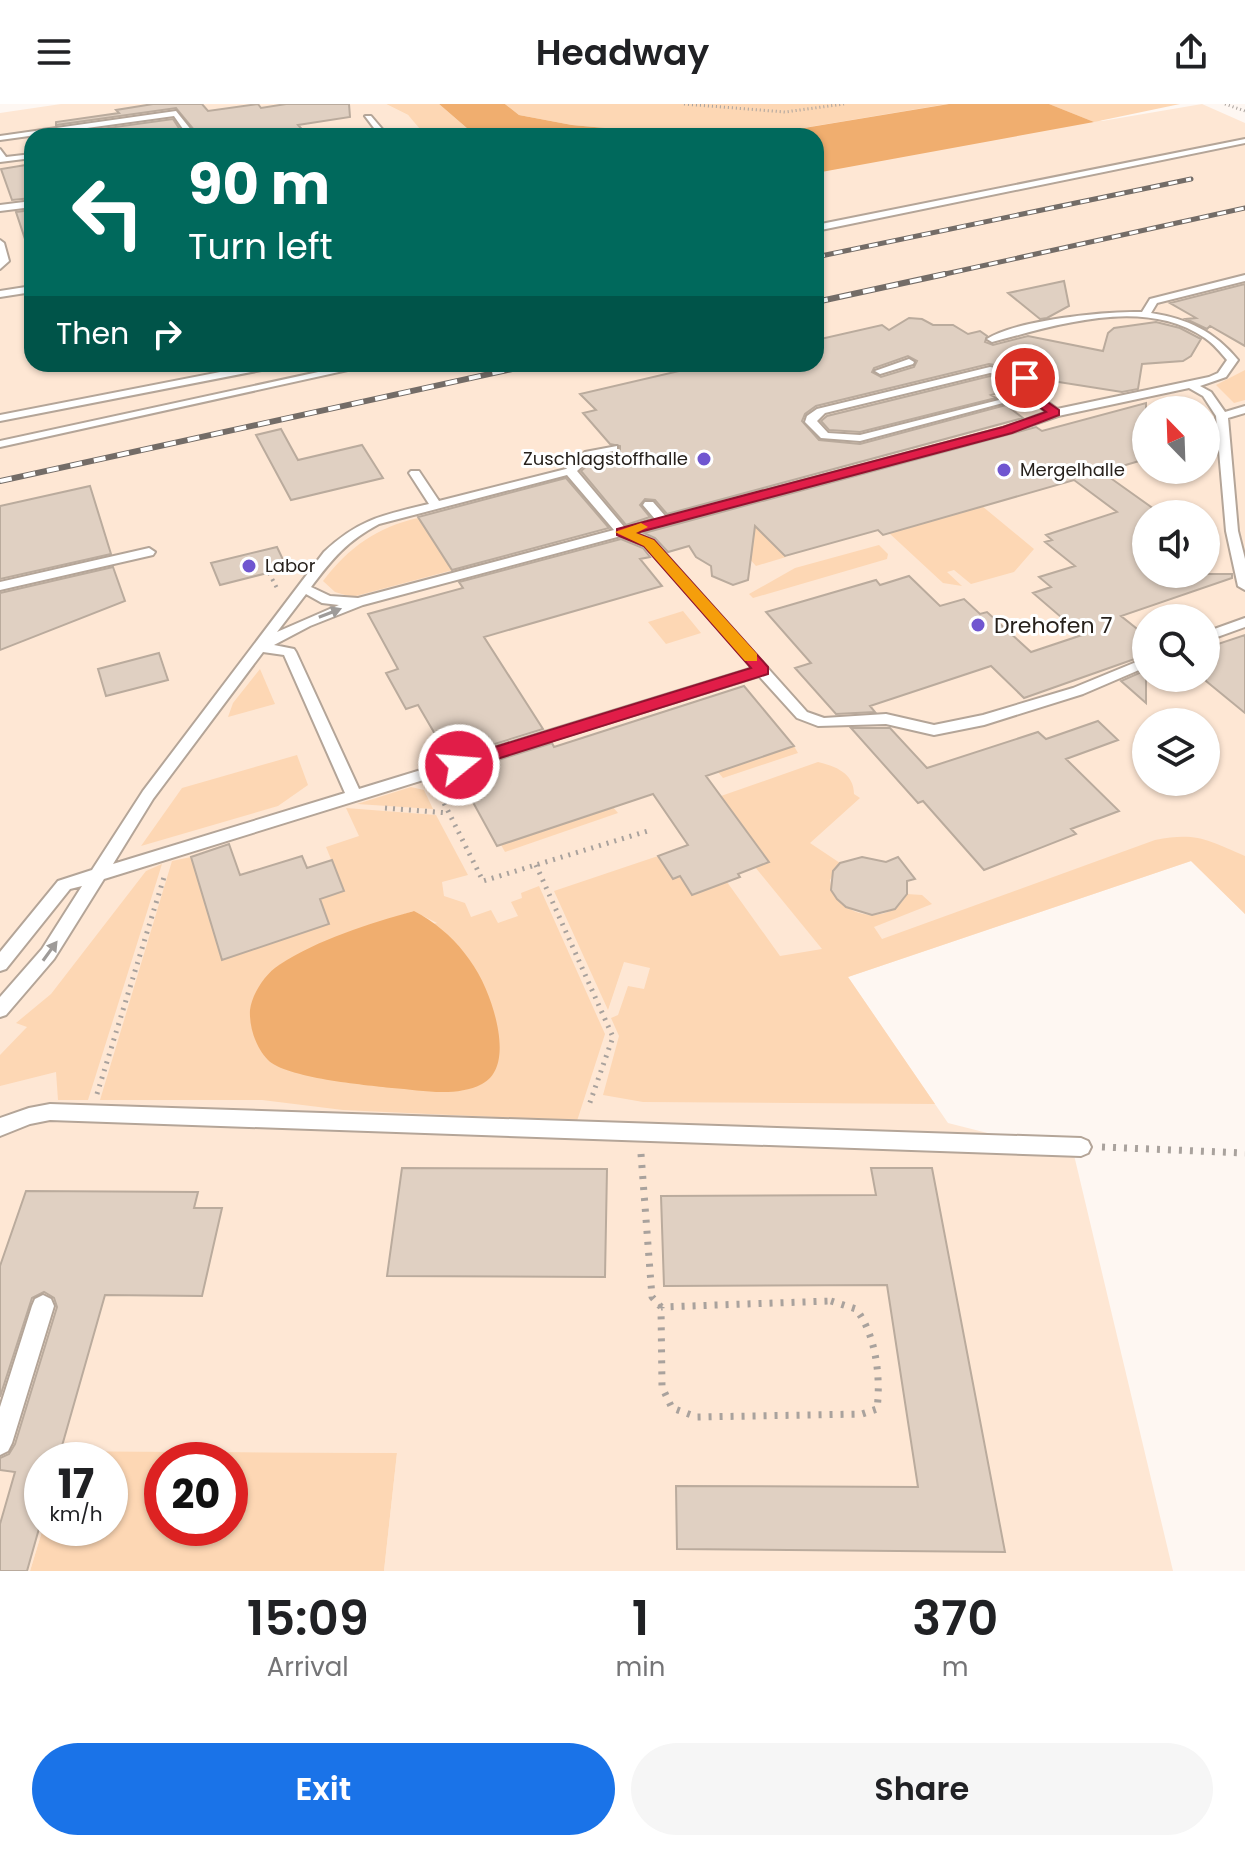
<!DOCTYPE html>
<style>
:root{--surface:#fff;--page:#f6f6f6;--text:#202124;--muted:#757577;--accent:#1a73e8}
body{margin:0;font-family:Poppins,sans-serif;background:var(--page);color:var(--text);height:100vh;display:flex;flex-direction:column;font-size:30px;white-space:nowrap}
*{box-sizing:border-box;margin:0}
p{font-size:26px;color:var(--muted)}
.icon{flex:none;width:44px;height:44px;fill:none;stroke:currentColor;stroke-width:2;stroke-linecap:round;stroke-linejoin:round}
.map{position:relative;height:1467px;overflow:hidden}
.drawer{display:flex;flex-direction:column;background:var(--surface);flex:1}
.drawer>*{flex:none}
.banner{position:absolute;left:24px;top:24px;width:800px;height:244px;border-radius:24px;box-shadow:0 2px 6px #0004;background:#00695c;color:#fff;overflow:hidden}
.needle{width:52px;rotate:337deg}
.buttons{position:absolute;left:1132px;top:292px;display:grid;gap:16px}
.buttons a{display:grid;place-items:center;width:88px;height:88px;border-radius:50%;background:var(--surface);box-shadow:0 2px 6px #0004;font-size:40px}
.speed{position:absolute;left:24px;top:1338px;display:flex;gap:16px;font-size:40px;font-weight:700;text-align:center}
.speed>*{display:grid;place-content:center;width:104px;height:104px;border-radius:50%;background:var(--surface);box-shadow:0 2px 6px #0004;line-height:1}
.speed small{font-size:20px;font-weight:400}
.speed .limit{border:12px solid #d22;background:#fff;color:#111}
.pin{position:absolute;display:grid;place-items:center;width:68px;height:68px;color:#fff;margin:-34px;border:4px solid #fff;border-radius:50%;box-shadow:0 2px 8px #0007}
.me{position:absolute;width:88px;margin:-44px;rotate:73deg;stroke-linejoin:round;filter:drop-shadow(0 0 6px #0008)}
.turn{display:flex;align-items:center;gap:28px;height:168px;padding:0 32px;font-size:36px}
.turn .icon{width:104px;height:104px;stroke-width:2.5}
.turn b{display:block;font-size:56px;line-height:68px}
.then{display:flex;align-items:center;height:76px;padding:0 32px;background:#0003;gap:16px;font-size:30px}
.eta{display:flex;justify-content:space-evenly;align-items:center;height:136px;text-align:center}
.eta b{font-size:48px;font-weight:600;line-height:56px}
.cta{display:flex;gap:16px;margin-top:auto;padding:16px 32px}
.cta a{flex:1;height:92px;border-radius:48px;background:var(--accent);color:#fff;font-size:32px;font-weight:600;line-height:92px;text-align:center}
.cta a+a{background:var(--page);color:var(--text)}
header{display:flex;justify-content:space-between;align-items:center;height:104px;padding:0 32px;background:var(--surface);font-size:36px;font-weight:600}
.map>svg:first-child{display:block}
</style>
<header><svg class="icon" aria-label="menu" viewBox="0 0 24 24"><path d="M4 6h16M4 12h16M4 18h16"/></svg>Headway<svg class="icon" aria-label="share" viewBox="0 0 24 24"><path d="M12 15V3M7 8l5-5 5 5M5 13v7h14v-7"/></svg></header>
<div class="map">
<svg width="1245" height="1467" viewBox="0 0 1245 1467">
<rect width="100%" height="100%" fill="#fef7f2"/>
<path fill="#fee7d4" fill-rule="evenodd" d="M61,0h325l22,11 19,20 -395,1v228h784v-228h-86l197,-32h132l43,17 100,-17 43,19v791l-54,-53 -343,116 100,146 126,32 99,416h-789l13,-118 -332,-2 -3,9h-20l1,68 -13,43h-30v-1458zM1146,306h60v60h-60zM1146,410h60v60h-60zM1146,514h60v60h-60zM1146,618h60v60h-60z"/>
<path fill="#fdd7b4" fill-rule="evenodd" d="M386,0h53l37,32h-50l-18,-21z
M505,0h442l-192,32h-61l-122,-11 -53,-10z
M1049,0h131l-86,18z
M1245,266v30l-11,3 -18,-18z
M982,402l52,43 -20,23 -43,12 -17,-14 -7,2 15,14 -19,-3 -54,-50z
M743,409l43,44 -30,9 -28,-31z
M418,414l35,52 -101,27 -17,-5 -12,-11c25,-33 54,-54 95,-63z
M879,441l9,9 -1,5 -134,39 -4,-4 46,-26z
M683,507l18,22 -35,11 -18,-22z
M260,565l15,35 -47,13 5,-14z
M794,642l4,7 -75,25 -5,-6z
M297,651l11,30 -30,21 -137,40 41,-58z
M818,658c17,4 36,11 36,32l6,4 -50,45 30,20 -10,17c4,37 60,49 77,14l15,1 10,9 -58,23 8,12 273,-99c42,-8 52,0 90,16v58l-54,-53 -343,116 87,127 -292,-2 -40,-7 16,-59 -8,-18 7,-3 10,-29 16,3 6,-21 -26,-6 -16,48 -54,-119 104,-35 15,22 7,-2 12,19 35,-13 53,74 42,-7 -67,-82 14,-6 -48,-65z
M411,683l13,3 9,19 -76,-5z
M613,703l5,6 -113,39 -4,-7z
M346,704l90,7 32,60 -26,7 2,14 21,7 6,14 20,-7 7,13 20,-7 -7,-14 11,-4 -1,-5 18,-7 66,148 -28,87 -234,-11 -81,-10h-162l72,-239 19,-4 32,103 106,-36 -9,-25 24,-8 -18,-44 33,-11zM413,807l24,12 -161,44 49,-25z
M162,760l-74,236h-30l-2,-28 -56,14v-31l27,-28 -11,-4 35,-29 95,-123z
M64,1347l333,2 -13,118h-354l13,-43h67v-68h-48zM162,1356h68v68h-68z"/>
<path fill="#f0ae6f" d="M439,0h66l14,11 53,10 122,11h-218z
M949,0h100l45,18 -278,51v-37h-60z
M414,807c40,21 68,57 80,101 6,21 13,59 -12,72 -27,14 -62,6 -90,4 -27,-3 -106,-10 -124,-28 -12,-12 -19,-33 -18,-50 2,-16 15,-36 29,-45 40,-26 89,-41 135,-54z"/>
<path fill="#e0d0c2" stroke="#baab9d" stroke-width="2" fill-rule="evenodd" d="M153,0h49l6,7 50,-7 3,4 25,-4h63l1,13 -52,8 10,11h-109l-23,-28 -120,17v-3l63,-9 -3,-3z
M173,15l11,17h-127v-1z
M32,60v34l-20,2 -11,-31z
M32,106v37l-4,1 -12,-36z
M1064,177l5,25 -22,12 -7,1 -32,-26z
M1245,180v62l-35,-20 -3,3 -21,-10 10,-1 -26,-15z
M909,214l13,1 11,6h20l15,9 12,-3 7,5 -2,6 8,3 35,-9 75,15 5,-18 6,-5 42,-6 24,6 21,11 -10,17 -8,5 -41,3 -4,25 -16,3 -76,-12 -11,3 -11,-13 -35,-6 -173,42 -11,8 -3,7 17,19 41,4 146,-39 17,13 -356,96 -12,-14 -10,-1 -5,6 10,12 -24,8 -45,-54 9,-8 30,-8v-9l-10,-2 -27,-31 13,-3 -16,-16 129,-30h107v-24l66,-15 7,5zM908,252l9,5 -3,6 -33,10 -9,-5 2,-4z
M990,272l24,4 6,7 -29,8 5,3 -136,34 -31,-2 -8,-9 6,-5z
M1146,299v56l-44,13 59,42h-15v60h86v4l-111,38 25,20v19l-122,43 -33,-32 -121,40 5,6 -39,2 -41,-46 16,-5 -45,-51 110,-32 4,5 29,-9 31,30 24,-7 16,15 7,-2 44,40 51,-17 -49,-42 18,-6 -12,-10 36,-11 -30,-24 7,-2 -6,-5 71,-23 -43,-32 -191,55 -5,-5 -93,26 -30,-30 -7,54 -15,5 -21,-9 -1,-10 -15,-9 -7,-11 -21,6 -13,-14 -11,-5 392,-106 6,4z
M281,325l17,31 64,-15 21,33 -92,22 -35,-65z
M566,374l43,50 -157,42 -34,-53z
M90,382l21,68 -111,25v-73z
M621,435l22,9 7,9 -10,2 22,27 -178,51 59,92 -94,29 -31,-53 -12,4 -20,-36 12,-4 -30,-55 95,-26 -4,-6z
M277,443l10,21 -67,17 -9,-22z
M113,463l12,34 -125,49v-57z
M1245,531v78l-39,-32v-33z
M159,549l9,27 -62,16 -8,-27z
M1146,566v33l-25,-22z
M744,582l50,60 -88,30 63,86 -31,12 2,3 -48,18 -12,-19 -7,3 -15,-23 30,-11 -35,-51 -156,52 -40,-73 95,-30 2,4z
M1098,617l20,19 -52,19 53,52 -48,18 5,5 -92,36 -61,-69 -5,2 -67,-75h39l37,40 111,-36 8,7z
M229,740l11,31 62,-19 5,12 25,-8 12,31 -24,8 9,25 -107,36 -31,-103z
M862,753l24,5 12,-5 17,22 -8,2v13l-12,15 -23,6 -26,-8 -9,-8 -6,-9 2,-19 7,-8z
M402,1064l205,1 -2,108 -218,-1z
M871,1064h61l73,384 -328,-3 -1,-63 242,1 -31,-202 -223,1 -3,-90 215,-1z
M26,1087l172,1 -4,16h28l-20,88 -97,-1 -47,165h-16v58l-15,53h-27v-47l15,-52 -15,-2v-12l9,-4 6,-10 42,-137 -3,-9 -10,-6 -12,6 -32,99v-131z"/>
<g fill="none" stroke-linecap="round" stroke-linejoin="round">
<g stroke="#b4a598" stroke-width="4">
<path id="service" d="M176,7l20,25h-8l-14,-20 -174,24v-4z
M365,12h6l17,20h-8z
M1245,35v4l-429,88v-6z
M0,45l6,8 26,-3v4l-32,4z
M32,97v6l-32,4v-6z
M0,136l4,3 5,18 -9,8z
M1245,171v6l-88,22 -6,10c37,6 63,18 87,47l-12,17 -26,9 11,6 14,20 20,-6v7l-17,5 10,113 7,28v31l-7,-4 -12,-55 -10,-115 -13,-20 -14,-8 -131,28 -47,16 -377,101 19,7 154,172 17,6 62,-4 48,11 49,-10 90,-27 73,-30v9l-63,27 -99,31 -50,10 -48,-11 -68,2 -21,-8 -38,-42 -655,203 -50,80 -48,56 -6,2v-20l42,-48 40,-63 -12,3 -64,80 -6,2v-19l58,-71 34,-11 51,-79 181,-239c35,-33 59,-37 105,-48l-20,-31 2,-2h8l20,30 127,-32 19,-17 32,-6v4l-24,6 -16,15 48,57 30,-9 -12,-14 2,-3h8l13,15 337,-89 44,-16 -21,-15 -166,44 -39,-3 -16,-16 2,-6 10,-7 173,-42 33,6 12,15 -2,4 24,17 152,-32 9,-4 9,-13c-6,-7 -13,-16 -22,-22 -62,-42 -147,-13 -213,4l-5,-3c30,-19 118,-28 155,-27l8,-13zM990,269l26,4 9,11 -22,11 -143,36 -32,-2 -11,-12 8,-8zM567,371l47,55 -256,68 -28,-2 -19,-9c22,-29 36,-46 68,-63zM621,432l24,10 108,122 -394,121 -63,-137 -2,-3 -20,-4 36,-19 53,-21zM306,490l16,9 17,2 -62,27zM263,548l21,3 61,138 -232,71 40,-65z
M32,182v6l-32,5v-6z
M909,255l5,3 -1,2 -33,10 -5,-3z
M261,260h21l-5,3 -277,54v-6z
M355,260h20l-375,83v-6z
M149,444l6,4 -2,3 -153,35v-8z
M1245,514v9l-39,14v-9z
M50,1000l1031,34 7,3 3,6 -3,6 -7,3 -1031,-36 -20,4 -30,12v-18l29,-10z
M43,1191l8,4 3,7 -42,137 -4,8 -8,4v-48l32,-101 3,-7z"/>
</g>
<path stroke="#a9a29d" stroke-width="3" stroke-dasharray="1 3" stroke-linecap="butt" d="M684,0l101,8 59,-8
M1225,0l20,7"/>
<path stroke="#a9a29d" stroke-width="4" stroke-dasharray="2 5" stroke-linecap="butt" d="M269,469l9,17"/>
<path stroke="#a9a29d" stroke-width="5" stroke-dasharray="2 6" stroke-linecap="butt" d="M437,685l46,92 168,-51
M385,704l63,5
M536,761l77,172 -25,71
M97,990l68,-220"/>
<path stroke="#a9a29d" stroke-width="7" stroke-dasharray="3 8" stroke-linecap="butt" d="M1102,1043l143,6
M641,1050l11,143 9,10
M831,1197l25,8c20,26 25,68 21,100l-15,5 -165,3 -25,-9 -10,-21 -1,-80z"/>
<use href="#service" fill="#fff" fill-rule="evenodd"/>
<g stroke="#736c67" stroke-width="5">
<path id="rail-far1" d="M816,153l375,-78
M936,172l309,-68"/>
</g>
<g stroke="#736c67" stroke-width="6">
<path id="rail" d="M816,198l129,-28
M0,377l535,-117"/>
</g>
<use href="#rail-far1" stroke="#fff" stroke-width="3" stroke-dasharray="9" stroke-linecap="butt"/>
<use href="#rail" stroke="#fff" stroke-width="4" stroke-dasharray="12" stroke-linecap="butt"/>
</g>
<defs><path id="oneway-solid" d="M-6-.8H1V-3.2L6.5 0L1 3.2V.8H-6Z" transform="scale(2)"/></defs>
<g fill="#9e9b99">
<use href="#oneway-solid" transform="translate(330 509) rotate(-21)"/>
<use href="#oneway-solid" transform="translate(50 847) rotate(-54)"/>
</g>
<path fill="#e11d48" stroke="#92132f" stroke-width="2" d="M1021,272h8l6,8 -2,8 26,18v5l-47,18 -376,100 18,7 114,127v7l-303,95h-12l-2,-4 2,-5 298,-92 -107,-122 -27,-11v-6l386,-102 43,-15 -25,-19 2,-9 -4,-6z"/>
<path fill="#f59e0b" d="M641,419l7,4 -12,6 18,7 103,114v7h-12l-101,-115 -29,-14z"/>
<g fill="#7056d0" stroke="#fff" stroke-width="3">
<circle cx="704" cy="355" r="8"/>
<circle cx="1004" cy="366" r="8"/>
<circle cx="249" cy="462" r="8"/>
<circle cx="978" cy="521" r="8"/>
</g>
<g text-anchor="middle" stroke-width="6" stroke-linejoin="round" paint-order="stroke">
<g font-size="18" fill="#27211c" stroke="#fff" text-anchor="start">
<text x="688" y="361" text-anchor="end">Zuschlagstoffhalle</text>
<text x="1020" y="372">Mergelhalle</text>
<text x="265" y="468">Labor</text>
</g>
<g font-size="22" fill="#27211c" stroke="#fff" text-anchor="start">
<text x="994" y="529">Drehofen 7</text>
</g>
</g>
</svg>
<div class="buttons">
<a><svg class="needle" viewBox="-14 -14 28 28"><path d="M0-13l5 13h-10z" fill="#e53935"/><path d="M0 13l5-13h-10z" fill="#757577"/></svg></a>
<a><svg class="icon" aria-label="sound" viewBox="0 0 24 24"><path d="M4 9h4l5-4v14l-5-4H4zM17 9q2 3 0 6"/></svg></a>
<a><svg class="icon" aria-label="search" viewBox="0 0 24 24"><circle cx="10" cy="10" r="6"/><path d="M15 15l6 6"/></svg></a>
<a><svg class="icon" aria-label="layers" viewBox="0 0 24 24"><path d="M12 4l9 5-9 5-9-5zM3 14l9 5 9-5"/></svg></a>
</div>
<div class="speed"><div>17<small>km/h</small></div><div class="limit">20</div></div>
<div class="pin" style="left:1025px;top:274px;background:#d93025"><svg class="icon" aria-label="arrive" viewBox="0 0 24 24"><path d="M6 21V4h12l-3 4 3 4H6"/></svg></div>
<svg class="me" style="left:459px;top:661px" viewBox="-20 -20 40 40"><circle r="17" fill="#e11d48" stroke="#fff" stroke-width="3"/><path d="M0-11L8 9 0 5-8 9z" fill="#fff"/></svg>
<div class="banner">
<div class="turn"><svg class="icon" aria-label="left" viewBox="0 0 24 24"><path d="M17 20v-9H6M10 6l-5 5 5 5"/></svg><div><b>90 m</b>Turn left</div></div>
<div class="then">Then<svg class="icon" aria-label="right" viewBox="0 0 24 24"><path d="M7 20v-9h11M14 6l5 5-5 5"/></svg></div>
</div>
</div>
<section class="drawer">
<div class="eta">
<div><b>15:09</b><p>Arrival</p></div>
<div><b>1</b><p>min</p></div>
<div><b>370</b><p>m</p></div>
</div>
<div class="cta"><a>Exit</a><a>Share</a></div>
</section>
